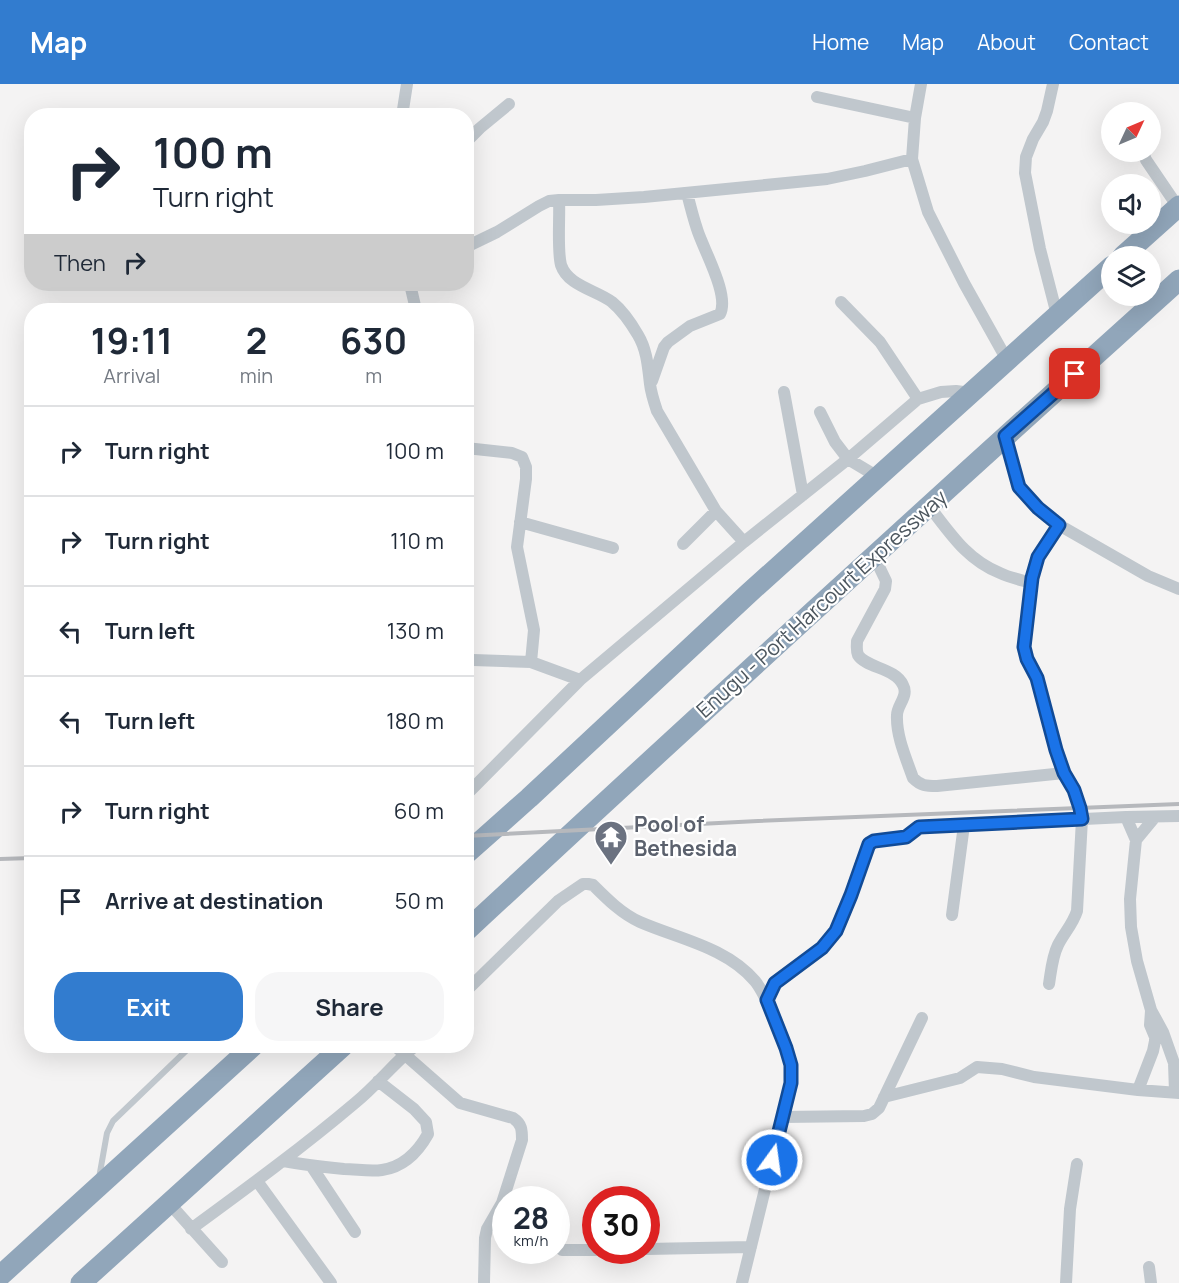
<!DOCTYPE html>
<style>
:root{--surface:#fff;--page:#f6f6f7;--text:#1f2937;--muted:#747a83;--line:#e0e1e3;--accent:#327ccf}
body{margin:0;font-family:Manrope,sans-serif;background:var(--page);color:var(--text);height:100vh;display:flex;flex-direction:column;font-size:22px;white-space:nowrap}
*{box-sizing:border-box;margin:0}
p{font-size:20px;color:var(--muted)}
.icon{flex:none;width:33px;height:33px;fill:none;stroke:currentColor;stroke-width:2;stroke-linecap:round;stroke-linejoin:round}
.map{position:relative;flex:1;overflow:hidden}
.details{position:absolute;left:24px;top:219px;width:450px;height:750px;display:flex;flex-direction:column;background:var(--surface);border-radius:24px;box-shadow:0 6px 24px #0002}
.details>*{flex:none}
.guide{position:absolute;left:24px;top:24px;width:450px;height:183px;border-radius:24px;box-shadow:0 6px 24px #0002;background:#fff;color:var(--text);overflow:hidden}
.needle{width:39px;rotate:46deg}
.fabs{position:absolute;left:1101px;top:18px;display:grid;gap:12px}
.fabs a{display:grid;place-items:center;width:60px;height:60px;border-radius:50%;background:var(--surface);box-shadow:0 6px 24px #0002;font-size:30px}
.speed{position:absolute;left:492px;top:1102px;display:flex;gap:12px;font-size:30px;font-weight:700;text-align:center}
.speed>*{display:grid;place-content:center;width:78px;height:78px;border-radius:50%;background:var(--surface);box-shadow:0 6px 24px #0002;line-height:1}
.speed small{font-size:15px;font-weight:400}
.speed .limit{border:9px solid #d22;background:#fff;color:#111}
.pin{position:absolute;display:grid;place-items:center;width:51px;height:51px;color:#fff;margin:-26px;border-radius:12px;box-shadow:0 3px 9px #0006}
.me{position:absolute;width:66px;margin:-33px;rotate:14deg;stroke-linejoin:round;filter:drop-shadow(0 0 4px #0008)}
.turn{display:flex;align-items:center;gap:21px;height:126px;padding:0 30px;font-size:27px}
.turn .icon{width:78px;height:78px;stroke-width:2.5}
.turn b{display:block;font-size:42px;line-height:51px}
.then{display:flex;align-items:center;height:57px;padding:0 30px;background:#0003;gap:12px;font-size:22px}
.eta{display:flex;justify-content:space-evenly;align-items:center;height:102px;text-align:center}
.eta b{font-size:36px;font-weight:700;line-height:42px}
.action{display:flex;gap:12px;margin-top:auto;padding:12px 30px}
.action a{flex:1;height:69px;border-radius:24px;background:var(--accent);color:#fff;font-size:24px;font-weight:700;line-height:69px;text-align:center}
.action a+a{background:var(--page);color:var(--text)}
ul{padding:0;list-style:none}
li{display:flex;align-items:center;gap:18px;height:90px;padding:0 30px;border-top:2px solid var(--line)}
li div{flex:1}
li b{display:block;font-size:22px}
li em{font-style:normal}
header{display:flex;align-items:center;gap:36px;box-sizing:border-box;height:84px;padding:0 30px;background:var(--accent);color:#fff}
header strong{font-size:28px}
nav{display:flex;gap:33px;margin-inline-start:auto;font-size:21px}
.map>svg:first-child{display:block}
</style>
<header>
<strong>Map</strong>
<nav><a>Home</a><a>Map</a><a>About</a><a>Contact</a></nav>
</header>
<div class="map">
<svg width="1179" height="1199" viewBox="0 0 1179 1199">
<rect width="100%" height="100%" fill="#f4f3f3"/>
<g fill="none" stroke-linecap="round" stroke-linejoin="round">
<path stroke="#c0c7cd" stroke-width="6" d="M99,1094l8,-45 6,-12 78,-75"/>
<path stroke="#c0c7cd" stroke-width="12" d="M921,0l-6,34 -3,41 16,53 36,71 43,77
M1053,0l-6,27 -4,11 -10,17 -7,18 -1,16 15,76 17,66
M817,13l98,21
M402,32l5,-32
M466,58l14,-14 29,-24
M1143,68l3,8 32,47
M559,116c1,16 -2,50 2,65 7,21 35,25 51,37 11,9 19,21 26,33 9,15 10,32 12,49 1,9 4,18 7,27l59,100 28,31
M466,163l31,-15 42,-26 10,-5 10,-1h37l48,-3 183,-18 38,-8 47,-12
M410,200l6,26
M841,218l39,40 38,57
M652,297l12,-34 4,-5 22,-16 30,-12c10,-19 -17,-65 -23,-85 -4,-12 -7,-24 -10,-36
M784,308l19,103
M820,328l15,30 13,17 30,18
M1005,352l14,51 19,21 21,17 89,51 31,13
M466,364l46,5 10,4 4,10v12l-9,68 17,83 -3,32
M929,422c21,27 38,54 71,67 10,5 21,7 32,10
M520,438l93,26
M683,460l33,-33
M874,472l12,25 -1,8 -28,52c0,5 -1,9 1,14 8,13 38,13 45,30 6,11 -6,20 -6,30 -1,21 9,43 16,63 8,8 13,8 24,8l127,-13
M473,576l58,2 49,18
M466,711l114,-115 164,-138 104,-83 70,-60 23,-7 15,-1 15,2
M1126,733l10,23 -6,59 1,28 6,34 14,49 12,22 11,31 1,29
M1136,756l19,-23
M952,831l12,-90
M1049,900c2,-12 3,-27 9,-39 6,-12 15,-21 19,-34l5,-92 -2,-11 -6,-18 -10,-17 -9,-23 -18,-72 -10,-19 -3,-12 8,-69 6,-21 21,-32
M466,907l92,-90 25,-17h5l5,1c14,14 29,29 47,37 39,17 86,25 115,59 5,6 8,13 12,20
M395,962l65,57 53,15c9,6 9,12 9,22l-20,63 -15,26 -2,9 -1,45
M1138,1006l15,-39 2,-10v-4l-5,-12 1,-14
M884,1013l76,-19 17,-11 25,2 32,8 104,13 41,3
M783,1033l81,-1 8,-2 7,-6 43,-90
M284,1077c20,4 40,6 60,8 12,0 26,3 38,1 21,-3 36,-18 46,-36l-2,-12 -12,-13 -36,-28
M312,1083l43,65
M257,1097l74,102
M169,1119l53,59
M191,1145c56,-41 112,-82 164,-126 22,-18 39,-40 60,-57
M646,1165l105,-2
M562,1166h34
M1149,1183l2,16
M742,1199l49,-200v-18l-5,-17 -19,-47 8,-18 4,-4c17,-12 38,-24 51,-40 21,-26 24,-66 39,-95l5,-3 32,-4 13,-10 207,-10 53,-1
M1066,1199l4,-74 7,-45"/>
<path stroke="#91a6ba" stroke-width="21" d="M1123,172l56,-50
M466,770l63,-56 220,-205 363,-327
M466,847c236,-219 474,-436 713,-651
M0,1192l253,-230
M81,1199l262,-237"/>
<path stroke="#b6b8bc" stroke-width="4" d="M466,752l292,-15 421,-17
M0,775l32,-1"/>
</g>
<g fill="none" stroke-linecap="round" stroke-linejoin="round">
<g stroke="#114b97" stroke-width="15">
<path id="route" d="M772,1076l19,-77v-18l-5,-17 -19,-48 8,-17 47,-35 14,-17 15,-36 18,-51 5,-3 32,-4 13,-10 163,-8 -2,-11 -6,-18 -10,-17 -8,-23 -19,-72 -10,-19 -3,-12 8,-69 6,-21 21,-32 -21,-17 -19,-21 -14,-51 70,-62"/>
</g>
<use href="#route" stroke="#1a73e8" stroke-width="10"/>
</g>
<defs>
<g id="temple-pin" transform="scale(1.725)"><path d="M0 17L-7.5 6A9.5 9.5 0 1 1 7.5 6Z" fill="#6b7280" stroke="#fff"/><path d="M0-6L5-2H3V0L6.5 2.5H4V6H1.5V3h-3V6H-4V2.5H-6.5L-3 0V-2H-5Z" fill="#fff"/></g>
</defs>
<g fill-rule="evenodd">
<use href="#temple-pin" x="611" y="753"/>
</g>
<g text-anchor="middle" stroke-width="4.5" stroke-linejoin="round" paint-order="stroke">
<g font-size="21" fill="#4c565e" stroke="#fff">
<text transform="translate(822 520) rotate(-42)" y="7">Enugu - Port Harcourt Expressway</text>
</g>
<g font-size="21" font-weight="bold" fill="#5b616d" stroke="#fff" text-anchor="start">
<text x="634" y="748">Pool of<tspan x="634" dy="24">Bethesida</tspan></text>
</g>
</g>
</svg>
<div class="fabs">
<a><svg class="needle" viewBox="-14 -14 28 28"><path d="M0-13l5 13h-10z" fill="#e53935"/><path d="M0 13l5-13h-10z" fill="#747a83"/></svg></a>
<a><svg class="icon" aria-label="sound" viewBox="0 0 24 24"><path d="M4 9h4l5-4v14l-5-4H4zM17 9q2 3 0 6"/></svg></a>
<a><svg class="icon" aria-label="layers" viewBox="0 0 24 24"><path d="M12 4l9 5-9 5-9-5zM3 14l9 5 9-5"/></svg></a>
</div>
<div class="speed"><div>28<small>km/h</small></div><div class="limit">30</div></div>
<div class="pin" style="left:1075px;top:290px;background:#d93025"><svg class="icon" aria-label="arrive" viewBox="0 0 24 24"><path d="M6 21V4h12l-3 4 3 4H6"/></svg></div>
<svg class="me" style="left:772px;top:1076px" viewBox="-20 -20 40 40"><circle r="17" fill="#1a73e8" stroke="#fff" stroke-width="3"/><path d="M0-11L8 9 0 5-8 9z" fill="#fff"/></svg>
<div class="guide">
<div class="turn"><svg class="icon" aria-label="right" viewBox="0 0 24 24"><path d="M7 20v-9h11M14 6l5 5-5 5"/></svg><div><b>100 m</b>Turn right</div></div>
<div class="then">Then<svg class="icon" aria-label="right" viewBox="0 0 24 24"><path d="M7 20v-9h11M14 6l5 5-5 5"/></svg></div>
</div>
<section class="details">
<div class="eta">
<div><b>19:11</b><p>Arrival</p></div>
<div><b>2</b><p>min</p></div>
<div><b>630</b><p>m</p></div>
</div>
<ul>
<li><svg class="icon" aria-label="right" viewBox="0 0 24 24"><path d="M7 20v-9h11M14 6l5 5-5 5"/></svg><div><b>Turn right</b></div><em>100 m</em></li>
<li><svg class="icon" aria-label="right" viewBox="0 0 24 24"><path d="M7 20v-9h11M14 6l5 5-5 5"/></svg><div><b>Turn right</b></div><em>110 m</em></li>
<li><svg class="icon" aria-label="left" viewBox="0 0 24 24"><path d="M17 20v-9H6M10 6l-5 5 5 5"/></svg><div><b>Turn left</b></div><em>130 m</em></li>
<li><svg class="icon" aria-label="left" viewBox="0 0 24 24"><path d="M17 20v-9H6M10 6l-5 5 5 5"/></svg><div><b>Turn left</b></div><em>180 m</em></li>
<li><svg class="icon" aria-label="right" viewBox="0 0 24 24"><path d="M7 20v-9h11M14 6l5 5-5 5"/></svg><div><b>Turn right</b></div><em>60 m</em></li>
<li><svg class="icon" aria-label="arrive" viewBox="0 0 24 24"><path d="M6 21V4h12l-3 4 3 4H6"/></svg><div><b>Arrive at destination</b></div><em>50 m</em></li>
</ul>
<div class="action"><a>Exit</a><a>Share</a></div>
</section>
</div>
